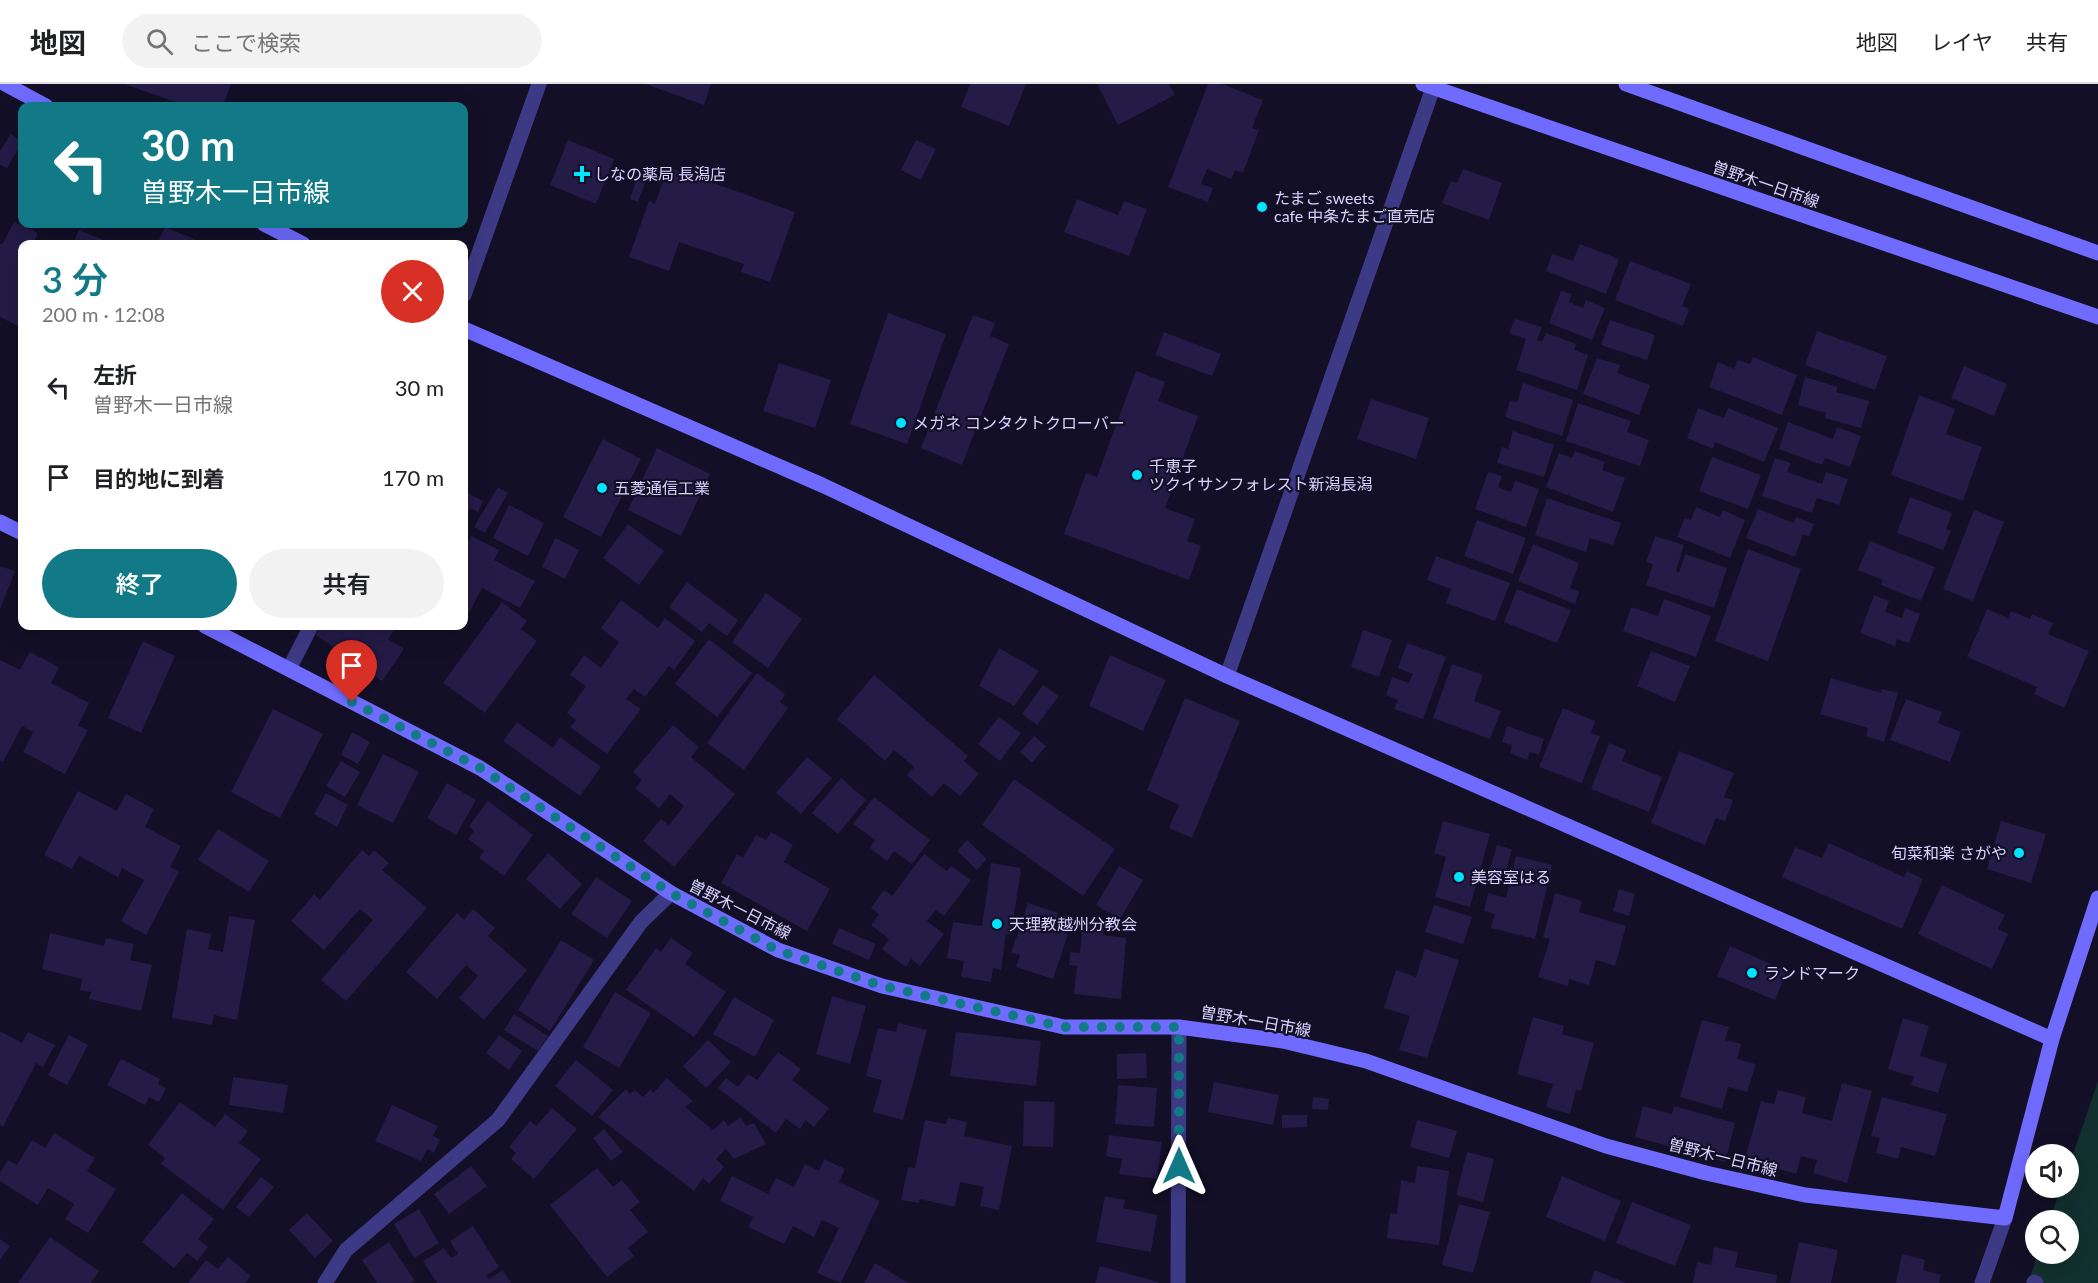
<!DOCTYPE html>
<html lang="ja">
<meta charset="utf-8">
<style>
:root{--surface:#fff;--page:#f2f2f2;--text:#202124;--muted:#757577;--line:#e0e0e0;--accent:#127987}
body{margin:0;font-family:Lato,"Noto Sans JP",sans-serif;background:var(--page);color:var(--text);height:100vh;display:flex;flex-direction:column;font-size:22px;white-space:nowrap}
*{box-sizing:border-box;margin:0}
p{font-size:20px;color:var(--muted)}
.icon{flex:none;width:33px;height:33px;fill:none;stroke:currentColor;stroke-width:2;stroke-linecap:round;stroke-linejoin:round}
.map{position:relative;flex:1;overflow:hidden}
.drawer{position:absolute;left:18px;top:156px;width:450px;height:390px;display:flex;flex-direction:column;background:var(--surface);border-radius:12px;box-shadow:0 6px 24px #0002}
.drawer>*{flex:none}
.hud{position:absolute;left:18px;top:18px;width:450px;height:126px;border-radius:12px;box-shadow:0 6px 24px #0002;background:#127987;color:#fff;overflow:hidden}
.buttons{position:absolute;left:2025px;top:1060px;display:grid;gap:12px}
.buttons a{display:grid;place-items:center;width:54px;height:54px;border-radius:50%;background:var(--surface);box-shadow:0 6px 24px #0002;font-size:30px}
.pin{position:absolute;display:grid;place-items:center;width:51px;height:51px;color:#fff;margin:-62px -26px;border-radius:50% 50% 50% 0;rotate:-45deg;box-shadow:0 0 6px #0007}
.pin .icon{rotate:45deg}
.me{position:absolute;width:66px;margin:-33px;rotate:0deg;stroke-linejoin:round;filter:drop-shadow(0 0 4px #0008)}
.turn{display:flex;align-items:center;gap:21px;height:126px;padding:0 24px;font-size:27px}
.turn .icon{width:78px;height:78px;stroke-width:2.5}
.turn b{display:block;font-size:42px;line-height:51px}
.round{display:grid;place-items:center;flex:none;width:63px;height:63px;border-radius:32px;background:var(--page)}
.overview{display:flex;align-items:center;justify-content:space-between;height:102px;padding:0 24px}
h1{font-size:36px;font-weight:600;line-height:45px;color:var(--accent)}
.button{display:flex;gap:12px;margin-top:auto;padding:12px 24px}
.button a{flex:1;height:69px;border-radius:36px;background:var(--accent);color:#fff;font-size:24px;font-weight:600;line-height:69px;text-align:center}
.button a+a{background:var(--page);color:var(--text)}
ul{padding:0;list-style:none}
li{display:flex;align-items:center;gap:18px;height:90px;padding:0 24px}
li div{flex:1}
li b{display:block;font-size:22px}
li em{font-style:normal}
header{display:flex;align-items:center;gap:36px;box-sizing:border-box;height:84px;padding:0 30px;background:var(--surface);border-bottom:2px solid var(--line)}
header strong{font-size:28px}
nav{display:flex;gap:33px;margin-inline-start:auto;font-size:21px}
.search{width:420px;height:54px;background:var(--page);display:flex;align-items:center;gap:15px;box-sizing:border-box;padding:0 21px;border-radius:33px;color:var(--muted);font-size:22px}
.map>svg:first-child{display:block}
</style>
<header>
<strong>地図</strong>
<div class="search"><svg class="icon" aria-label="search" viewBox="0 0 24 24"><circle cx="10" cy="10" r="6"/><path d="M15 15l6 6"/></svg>ここで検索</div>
<nav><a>地図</a><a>レイヤ</a><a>共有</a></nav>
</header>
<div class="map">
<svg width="2098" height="1199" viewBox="0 0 2098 1199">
<rect width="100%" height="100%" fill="#130f26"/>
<path fill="#12302f" d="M2098,997v202h-70l10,-29h30v-33h-19l12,-33h7l1,-22z"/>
<path fill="#241b47" d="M124,0h107l-8,22h-36z
M645,0h66l-7,21z
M970,0h56l-17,42 -48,-19z
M1097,0h72l6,11 -57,30z
M1208,0h14l41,16 -11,28 7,2 -16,43 -8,-3 -4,9 -24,-10 -6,15 12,4 -5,14 -40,-15z
M11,50l11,9 -15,25 -7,-3v-14z
M568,56l46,19 -18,45 -46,-19z
M916,56l20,9 -15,31 -20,-10z
M668,83l127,45 -25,70 -29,-10 3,-8 -65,-22 -10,29 -40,-14 20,-56 6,3z
M1463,85l39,14 -13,37 -47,-17 9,-22 6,2z
M639,88l9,3 -10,27 -8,-3z
M1077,115l41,16 6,-14 23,8 -18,47 -65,-24z
M14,138l24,11 -4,8 7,3h-19v73l-4,9 -18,-9v-74l2,2z
M165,143l41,17h-49z
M79,146l34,14h-40z
M1580,160l39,15 -13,35 -60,-23 6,-17 21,7z
M1630,177l61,23 -9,22 7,3 -6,17 -68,-26z
M1561,207l11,3 -3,8 14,6 3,-8 19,8 -13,32 -43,-17z
M888,229l58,21 -39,110 -57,-20z
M973,231l22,8 -5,13 19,8 -47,121 -41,-17z
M1515,235l27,8 -5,13 5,2 4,-9 30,11 -2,6 14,5 -11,35 -61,-20 10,-31 -17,-6z
M1610,236l45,15 -8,25 -46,-15z
M1817,247l70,25 -12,34 -70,-25z
M1164,248l57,22 -9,22 -57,-21z
M1753,273l44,18 -15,40 -73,-28 9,-25 16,7 4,-9 12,4z
M1597,274l23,7 -3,8 33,12 -11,30 -56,-21z
M779,279l52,17 -16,48 -52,-17z
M1964,282l43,18 -13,32 -43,-18z
M1136,287l29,11 -7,19 40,15 -33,92 30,11 -8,22 14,5 -12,34 -125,-46 22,-61 11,4z
M1805,293l33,10 -2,5 33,9 -8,27 -36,-10 1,-5 -28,-8z
M1523,299l50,17 -11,36 -57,-19 5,-16 7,1z
M1919,311l36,14 -9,25 36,13 -19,54 -72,-26z
M1371,315l58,19 -13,41 -59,-20z
M1578,319l53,18 -4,11 22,8 -9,26 -74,-25z
M1698,324l26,10 4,-10 50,20 -14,34 -49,-20 -2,7 -26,-11z
M1788,338l45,17 4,-12 24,9 -11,31 -25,-9 -3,7 -43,-16z
M1513,347l41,14 -10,32 -47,-14 5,-16 6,2z
M603,355l38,20 -40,78 -38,-20z
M657,364l53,26 -29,62 -53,-26z
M1575,367l30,11 -3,8 23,8 -12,34 -67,-25 13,-34 13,5z
M1712,373l49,18 -13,34 -49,-18z
M1775,374l16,5 -4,9 35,12 4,-12 22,7 -9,26 -22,-7 -5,15 -50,-17z
M1488,388l14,4 -4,11 13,5 4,-11 24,8 -13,38 -51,-18z
M498,403l10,6 -23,40 -11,-6z
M464,407l19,10 -5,11 -8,-4 -6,14z
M1910,413l42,16 -6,16 5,2 -8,19 -46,-17z
M1547,414l74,25 -8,22 -23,-7 -4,14 -51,-17z
M509,421l35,18 -16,33 -35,-18z
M1696,423l24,10 3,-7 22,10 -15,38 -53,-21 8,-19 6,2z
M1758,425l36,14 2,-6 18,7 -5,13 -6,-3 -8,23 -49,-19z
M1974,426l30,12 -31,79 -30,-12z
M1477,436l49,18 -13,36 -49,-18z
M628,440l36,27 -25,34 -36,-27z
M471,452l28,14 -5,10 41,21 -15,27 -38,-20 -13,25 -5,-3v-59z
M1655,452l29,9 -8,26 3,2 6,-19 42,14 -13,40 -68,-23 7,-21 -7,-2z
M555,454l24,12 -14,29 -23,-12z
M1870,457l65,26 -14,34 -40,-16 2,-5 -25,-10z
M1533,460l46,19 -9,25 9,4 -4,12 -57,-23z
M1748,465l53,20 -33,92 -53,-20z
M1436,472l74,27 -15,38 -49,-18 5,-14 -24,-9z
M0,482l15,5 -15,39z
M687,498l51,38 -11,16 -18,-13 -7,9 -33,-25z
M1517,505l54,21 -14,33 -53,-21z
M766,509l36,26 -34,49 -36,-26z
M1874,511l15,6 -4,11 17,6 3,-10 15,6 -11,29 -12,-4 -2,7 -35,-13z
M1664,515l47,17 -15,41 -73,-26 8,-24 27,9z
M621,516l37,28 7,-10 30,23 -21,29 -5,-4 -24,31 -11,-8 -8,10 15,10 -34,45 -37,-27 6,-7 -9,-7 19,-27 -16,-11 14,-20 17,13 18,-26 -18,-14z
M502,518l25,19 -6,8 16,12 -52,72 -42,-30z
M1987,525l21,9 3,-7 19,8 2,-5 21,9 -5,11 41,17 -25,57 -30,-14 3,-7 -70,-30z
M322,542l7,4 3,-4h65l-9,13 16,10 -22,32 -66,-46z
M1363,546l29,10 -13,37 -28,-10z
M709,555l43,34 -35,44 -42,-33z
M143,557l32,15 -34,77 -33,-15z
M1407,559l39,14 -23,62 -29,-10 4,-9 -12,-5 6,-18 17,6 4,-9 -15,-6z
M999,564l40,23 -25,35 -35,-20z
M1651,567l39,15 -15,36 -38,-16z
M30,568l29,15 -8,16 38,20 -11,23 10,4 -23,44 -42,-22 10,-20 -11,-6 -19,36 -3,-1v-101l20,10z
M1110,571l56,25 -23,51 -54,-25z
M1452,580l31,11 -9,26 27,10 -11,28 -57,-21z
M757,589l28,21 -5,8 8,6 -44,62 -37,-27z
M874,591l94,81 -4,5 15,13 -19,22 -16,-13 -12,14 -25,-22 7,-8 -20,-17 -9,11 -48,-42z
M1831,594l50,15 1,-4 16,4 -14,49 -18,-6 2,-8 -48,-14z
M1043,601l16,11 -22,29 -15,-11z
M1185,614l55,23 -48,117 -23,-10 10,-23 -32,-15z
M1906,615l36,13 -4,11 23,9 -11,30 -60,-22z
M1563,624l32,13 -4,12 9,3 -18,47 -43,-16z
M273,625l50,25 -43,84 -49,-26z
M999,633l22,16 -21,28 -22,-17z
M517,638l36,26 7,-11 41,30 -21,29 -77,-55z
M673,641l26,22 -8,10 44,37 -61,73 -31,-26 18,-22 8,6 15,-19 -14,-12 -11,14 -24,-20 7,-8 -9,-8z
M1507,642l37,13 -5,16 -9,-3 -3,8 -17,-7 2,-8 -10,-3z
M352,648l18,10 -12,22 -17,-9z
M1034,652l12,10 -14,17 -12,-11z
M1609,659l17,7 -4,11 40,16 -13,35 -58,-23z
M1679,667l55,22 -10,24 9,3 -8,21 -9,-3 -11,27 -54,-22z
M383,670l36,18 -26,51 -36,-18z
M807,673l25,21 -31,36 -25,-21z
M341,677l19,11 -15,25 -19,-11z
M841,694l25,22 -28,34 -26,-21z
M1014,695l101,70 -32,47 -101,-71z
M447,699l29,17 -20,35 -29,-17z
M78,707l39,20 9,-17 28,15 -9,18 36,19 -11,21 9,5 -33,63 -25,-14 23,-41 -22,-12 -4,9 -39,-21 -7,13 -28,-14z
M326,709l22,12 -11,22 -23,-13z
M874,713l56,43 -18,24 -18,-13 -7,10 -17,-13 5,-8 -22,-16z
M488,717l45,34 -29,41 -25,-18 5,-7 -16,-12 6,-8 -5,-5z
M1443,737l47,13 -20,73 -35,-10 11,-40 -12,-4z
M2001,737l45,13 -15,49 -44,-14z
M218,745l51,32 -20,31 -51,-32z
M771,748l22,13 -9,17 46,27 -23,42 -86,-48 16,-29 6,4 13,-23 10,5z
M967,756l20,19 -10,11 -20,-19z
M1829,759l75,34 3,-6 16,8 -21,50 -120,-52 13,-30 27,11z
M1497,761l15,4 -9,32 -15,-5z
M362,766l7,6 5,-6 15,13 -7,7 45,38 -81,93 -25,-21 52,-60 -13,-11 -36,41 -33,-29 23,-27 6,6z
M548,769l34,31 -22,25 -34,-30z
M924,770l23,17 4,-5 20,14 -27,36 -8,-6 -9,11 17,13 -24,32 -9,-7 -5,8 -24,-18 7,-10 -18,-14 8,-11 -8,-6 13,-18 8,6z
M1516,772l36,9 -17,74 -44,-11 4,-14 -11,-3 4,-18 18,5z
M991,779l30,5 -10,67 -5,-1 -5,36 -8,-2 -2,14 -30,-5 3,-16 -17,-3 6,-36 29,4z
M1119,782l24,14 -23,39 -24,-14z
M596,793l36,24 -25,37 -36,-24z
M1942,801l63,30 -7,14 10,5 -16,35 -74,-35z
M1619,805l16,5 -6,22 -16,-5z
M1555,809l27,8 -3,11 47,14 -11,40 -19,-6 -7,25 -20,-6 -1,7 -30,-9 12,-38 -7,-2z
M1028,819l30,10 -5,16 15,5 -15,45 -37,-12 4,-12 -9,-2z
M1434,821l38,12 -9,27 -38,-12z
M473,825l22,19 -7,8 39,34 -43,50 -25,-22 19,-22 -12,-11 -29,34 -31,-27 51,-59 7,7z
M229,832l26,4 -18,100 -23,-5 -2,10 -40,-7 15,-89 24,5 -3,15 15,3z
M1083,835l22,3 -2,13 23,3 -5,61 -47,-5 3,-28 -8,-1 1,-13 10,1z
M839,844l37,16 -7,16 -37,-16z
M50,849l54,13 2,-8 28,6 -4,16 22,5 -11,46 -52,-12 2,-7 -11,-2 2,-11 -40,-10z
M671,854l22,15 -8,11 41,28 -32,45 -68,-47 30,-42 5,4z
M561,856l33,20 -44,71 -32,-21z
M1730,862l57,25 -12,29 -58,-24z
M1425,865l34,11 -32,98 -28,-8 11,-34 -26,-8 12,-38 20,7z
M615,908l36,21 -32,55 -36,-21z
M832,912l34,10 -16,58 -34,-10z
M734,913l40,23 -19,37 -42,-23z
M514,930l34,22 -10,15 -34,-21z
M1533,933l31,9 -2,8 32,9 -13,48 -5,-1 -6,24 -24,-7 7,-23 -36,-10z
M1903,934l26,8 -9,30 27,8 -9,29 -27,-8 3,-8 -26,-8z
M1702,936l27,7 -4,13 16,4 -4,15 19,5 -9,28 -19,-5 -6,22 -42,-12z
M898,939l29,7 -24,90 -30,-8 9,-32 -16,-4 12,-48 18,4z
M0,947l22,12 6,-11 27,13 -12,22 -7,-4 -33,64 -3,-2z
M956,948l85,9 -5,45 -86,-10z
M69,951l19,10 -21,40 -19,-10z
M499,951l23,16 -13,19 -23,-17z
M708,956l23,22 -25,26 -23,-22z
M778,968l23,17 -9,11 37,28 -15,19 -8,-7 -6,9 -14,-10 -10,14 -58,-45 8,-10 12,9 10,-13 9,6z
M1146,969l1,25 -30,1v-25z
M121,975l39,20 -2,5 8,4 -7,14 -10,-5 -4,8 -38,-20z
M576,976l37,30 -21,26 -37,-30z
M233,993l55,8 -5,28 -54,-8z
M667,994l26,23 -8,6 28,23 11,-10 4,6 13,-9 5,9 8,-3 12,21 -32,15 -8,-10 -10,10 8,8 -15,17 -6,-6 -9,13 -96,-74 28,-28 4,5 5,-4 8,7 8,-8 2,4z
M1214,998l65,13 -6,30 -65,-13z
M1842,999l30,8 -25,92 -34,-10 4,-13 -16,-4 -5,18 -21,-6 -2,6 -30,-8 18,-65 13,3 4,-14 28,7 -4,16 30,8z
M1118,1001l39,3 -3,39 -39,-3z
M1313,1013l16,2 -1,11 -16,-1z
M1882,1013l65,17 -12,42 -34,-9 -3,12 -22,-6 4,-15 -9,-2z
M1024,1017l31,1 -2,45 -30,-1z
M180,1018l35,25 10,-13 23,17 -9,12 22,16 -38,51 -62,-46 4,-6 -17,-13z
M392,1021l46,21 -5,10 7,3 -6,14 -7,-4 -6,12 -46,-20z
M1643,1022l29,8 2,-8 61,17 -10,39 -90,-25z
M552,1024l25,21 -43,50 -23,-20 5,-6 -7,-6 21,-26 6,5z
M1282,1031h25v12l-25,1z
M948,1034l19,4 -3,14 48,10 -13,64 -19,-4 4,-19 -24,-5 -5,25 -35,-8 -1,4 -18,-3 7,-33 7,1 10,-48 21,4z
M1417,1036l40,11 -8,27 -39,-11z
M604,1045l19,23 -12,9 -18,-23z
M54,1049l41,25 -8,13 29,18 -28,44 -23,-14 9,-15 -26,-16 -10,17 -38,-24v-8l8,-13 9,5 15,-25 13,8z
M1109,1051l53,7 -5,37 -38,-5 3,-15 -16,-3z
M1467,1068l27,7 -11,43 -27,-7z
M824,1075l21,10 -6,13 41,19 -39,82 -24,-10 22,-45 -17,-8 -8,17 -21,-11 -9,18 -36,-17 5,-10 -33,-16 12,-25 36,18 8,-16 18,9 11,-23 14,7z
M471,1082l16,20 -38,28 -15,-20z
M1417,1082l32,5 -10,74 -52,-7 3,-25 7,1 4,-34 14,3z
M597,1084l16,19 9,-7 18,22 -10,8 18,22 -20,16 6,8 -27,21 -57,-72z
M1562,1092l59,25 -16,40 -59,-24z
M261,1093l13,10 -25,30 -13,-10z
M182,1109l32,26 -16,20 10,8 -11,14 -10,-8 -13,15 -32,-26z
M1105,1112l20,4 -2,8 34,7 -6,37 -55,-10z
M1632,1118l59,23 -16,41 -59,-23z
M1459,1120l31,8 -17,61 -31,-8z
M419,1125l20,34 -25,15 -20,-34z
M307,1129l26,28 -18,17 -26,-28z
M473,1142l26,41 -12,8 2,4 14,-9 8,13h-74l-14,-22 21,-13 7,10 7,-4 -8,-13z
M50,1153l49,34 -8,12h-73z
M0,1155l10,7 -10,14z
M389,1158l26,39 -4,2h-34l-15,-23z
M1799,1158l39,8 -7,33h-41z
M1714,1163l24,5 -3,15 42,8 -1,8h-83l4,-21 14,3z
M1902,1170l23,6 -2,10 18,5 -2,8h-43z
M228,1173l23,19 -6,7h-57l18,-23 12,9z
M875,1179l34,20h-45z
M1100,1182l58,16v1h-63z
M1595,1186l31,13h-36z"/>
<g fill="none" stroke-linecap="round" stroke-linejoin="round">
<path stroke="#3d3a85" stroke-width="15" d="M2034,1198l2,1"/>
<path stroke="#3d3a85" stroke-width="15" d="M464,211l75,-211
M289,585l22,-43
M1227,592l206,-588
M325,1199l21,-33 152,-130 143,-198 30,-29
M1178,1199l1,-256
M1982,1199l23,-65"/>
<path stroke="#6f6bff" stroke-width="15" d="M5,0l41,22
M1423,0l675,233
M1626,0l472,169
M264,140l39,20
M464,245l358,156 405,191 825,363
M0,438l22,11
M205,542l275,142 191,125 107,57 104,36 182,41h115l104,14 83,20 240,85 100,27 99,22 200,23 47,-179 46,-141"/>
</g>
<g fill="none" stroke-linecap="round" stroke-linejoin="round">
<path stroke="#127987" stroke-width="10" stroke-dasharray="0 18" d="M352,618l128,66 191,125 106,57 105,36 182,41h115v139"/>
</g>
<g fill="#00e5ff" stroke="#130f26" stroke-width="2">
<path d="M579 81h6v6h6v6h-6v6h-6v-6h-6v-6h6z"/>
<circle cx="1262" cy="123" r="6"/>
<circle cx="901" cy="339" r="6"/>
<circle cx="1137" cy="391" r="6"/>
<circle cx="602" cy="404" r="6"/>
<circle cx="2019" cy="769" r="6"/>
<circle cx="1459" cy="793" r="6"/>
<circle cx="997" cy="840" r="6"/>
<circle cx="1752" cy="889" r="6"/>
</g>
<g text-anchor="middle" stroke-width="4.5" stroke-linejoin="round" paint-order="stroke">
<g font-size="16" fill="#d9d4ff" stroke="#130f26" text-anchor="start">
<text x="594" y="96">しなの薬局 長潟店</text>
<text x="1274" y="120">たまご sweets<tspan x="1274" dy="18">cafe 中条たまご直売店</tspan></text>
<text x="913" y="345">メガネ コンタクトクローバー</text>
<text x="1149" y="388">千恵子<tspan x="1149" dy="18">ツクイサンフォレスト新潟長潟</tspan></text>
<text x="614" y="410">五菱通信工業</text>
<text x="2007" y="775" text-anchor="end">旬菜和楽 さがや</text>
<text x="1471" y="799">美容室はる</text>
<text x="1009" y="846">天理教越州分教会</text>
<text x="1764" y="895">ランドマーク</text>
</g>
<g font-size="16" fill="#d9d4ff" stroke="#130f26">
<text transform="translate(1766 100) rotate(19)" y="6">曽野木一日市線</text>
<text transform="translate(740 825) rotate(27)" y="6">曽野木一日市線</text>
<text transform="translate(1256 937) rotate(10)" y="6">曽野木一日市線</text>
<text transform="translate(1723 1073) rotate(14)" y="6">曽野木一日市線</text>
</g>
</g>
</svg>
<div class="buttons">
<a><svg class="icon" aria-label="sound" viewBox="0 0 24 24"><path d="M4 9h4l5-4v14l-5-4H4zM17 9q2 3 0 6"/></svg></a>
<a><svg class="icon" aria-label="search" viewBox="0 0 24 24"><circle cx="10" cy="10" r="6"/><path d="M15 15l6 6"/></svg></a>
</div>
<div class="pin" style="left:352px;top:618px;background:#d93025"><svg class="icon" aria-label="arrive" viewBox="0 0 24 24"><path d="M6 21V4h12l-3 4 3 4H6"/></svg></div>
<svg class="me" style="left:1179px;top:1082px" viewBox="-20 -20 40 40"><path d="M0-17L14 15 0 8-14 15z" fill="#127987" stroke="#fff" stroke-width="4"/></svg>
<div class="hud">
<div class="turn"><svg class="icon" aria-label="left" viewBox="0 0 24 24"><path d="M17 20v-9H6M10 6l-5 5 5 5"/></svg><div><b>30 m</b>曽野木一日市線</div></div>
</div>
<section class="drawer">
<div class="overview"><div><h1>3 分</h1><p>200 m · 12:08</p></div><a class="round" style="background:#d93025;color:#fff"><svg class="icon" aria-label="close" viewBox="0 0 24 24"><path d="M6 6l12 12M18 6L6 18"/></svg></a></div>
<ul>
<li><svg class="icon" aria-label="left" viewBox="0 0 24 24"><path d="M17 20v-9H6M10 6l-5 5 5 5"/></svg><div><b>左折</b><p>曽野木一日市線</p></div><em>30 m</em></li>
<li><svg class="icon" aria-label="arrive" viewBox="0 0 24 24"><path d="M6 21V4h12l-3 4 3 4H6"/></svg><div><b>目的地に到着</b></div><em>170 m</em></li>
</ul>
<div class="button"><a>終了</a><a>共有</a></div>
</section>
</div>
